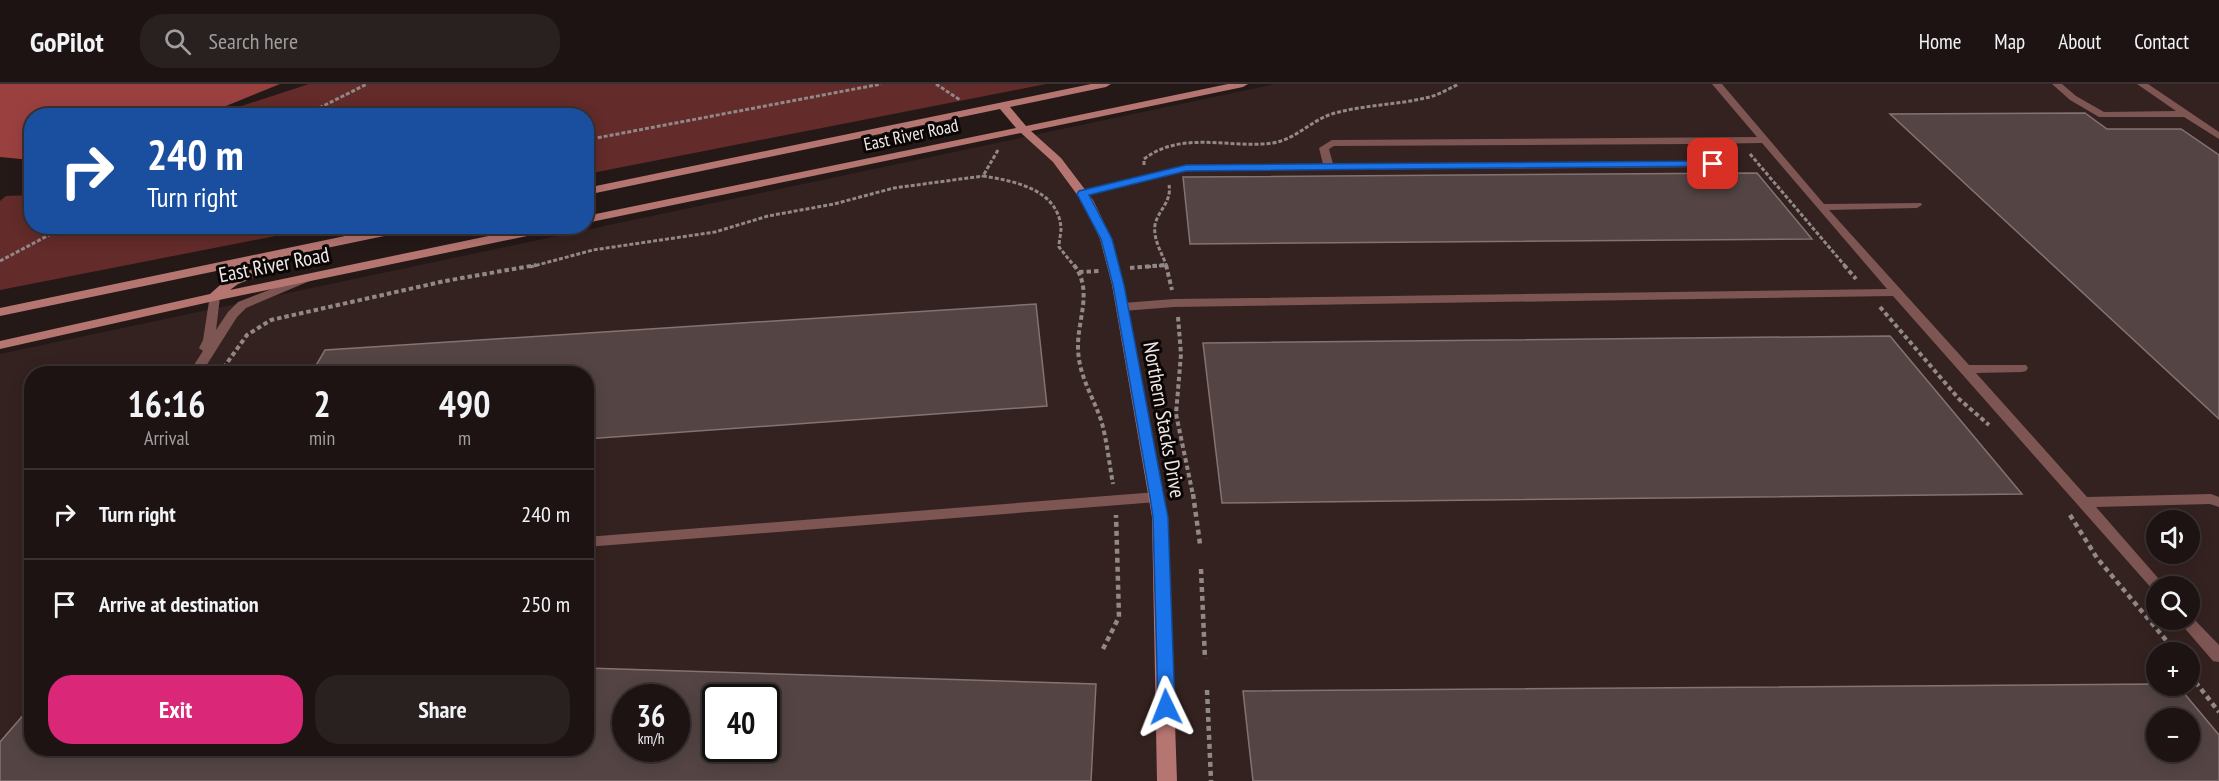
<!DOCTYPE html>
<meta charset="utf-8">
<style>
:root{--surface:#1c1312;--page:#292020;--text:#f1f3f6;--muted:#a09e9f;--line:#3a3232;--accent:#db2777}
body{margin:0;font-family:"PT Sans Narrow",sans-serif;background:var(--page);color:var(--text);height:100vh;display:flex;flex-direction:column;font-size:22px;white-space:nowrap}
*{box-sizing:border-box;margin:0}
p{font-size:20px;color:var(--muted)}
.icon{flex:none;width:33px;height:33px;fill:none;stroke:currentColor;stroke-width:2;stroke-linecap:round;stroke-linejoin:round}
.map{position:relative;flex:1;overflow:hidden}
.sheet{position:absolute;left:24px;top:282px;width:570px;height:390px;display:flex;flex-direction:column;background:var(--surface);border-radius:24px;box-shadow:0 3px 15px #0003,0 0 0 2px var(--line)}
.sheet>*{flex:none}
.banner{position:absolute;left:24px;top:24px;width:570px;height:126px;border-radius:24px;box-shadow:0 3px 15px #0003,0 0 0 2px var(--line);background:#1a4fa0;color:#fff;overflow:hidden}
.tools{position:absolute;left:2146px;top:426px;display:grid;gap:12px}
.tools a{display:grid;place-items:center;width:54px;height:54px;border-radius:50%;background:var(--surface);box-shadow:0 3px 15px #0003,0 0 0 2px var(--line);font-size:30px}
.speed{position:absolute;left:612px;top:600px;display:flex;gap:12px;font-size:30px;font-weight:700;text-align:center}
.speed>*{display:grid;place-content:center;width:78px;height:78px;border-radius:50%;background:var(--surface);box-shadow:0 3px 15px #0003,0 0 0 2px var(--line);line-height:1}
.speed small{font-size:15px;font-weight:400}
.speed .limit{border:3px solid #111;border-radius:9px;background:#fff;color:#111}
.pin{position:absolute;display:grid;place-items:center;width:51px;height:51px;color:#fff;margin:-26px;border-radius:12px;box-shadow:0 3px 9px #0006}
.me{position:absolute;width:66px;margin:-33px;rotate:358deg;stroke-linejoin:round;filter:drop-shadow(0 0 4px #0008)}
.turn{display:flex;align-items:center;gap:21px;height:126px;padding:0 24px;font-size:27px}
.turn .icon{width:78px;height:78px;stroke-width:2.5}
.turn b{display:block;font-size:42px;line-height:51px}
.eta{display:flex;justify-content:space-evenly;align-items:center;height:102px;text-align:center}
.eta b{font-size:36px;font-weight:600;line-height:42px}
.cta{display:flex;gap:12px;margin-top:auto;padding:12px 24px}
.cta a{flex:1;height:69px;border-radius:24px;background:var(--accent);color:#fff;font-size:24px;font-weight:600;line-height:69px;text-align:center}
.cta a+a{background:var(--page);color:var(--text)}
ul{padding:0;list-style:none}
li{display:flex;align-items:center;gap:18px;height:90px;padding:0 24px;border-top:2px solid var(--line)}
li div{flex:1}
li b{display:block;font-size:22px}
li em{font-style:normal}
header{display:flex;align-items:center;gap:36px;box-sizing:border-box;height:84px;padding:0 30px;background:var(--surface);border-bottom:2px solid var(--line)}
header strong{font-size:28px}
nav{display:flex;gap:33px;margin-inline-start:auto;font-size:21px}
.search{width:420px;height:54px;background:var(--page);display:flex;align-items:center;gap:15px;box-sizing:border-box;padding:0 21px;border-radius:24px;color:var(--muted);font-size:22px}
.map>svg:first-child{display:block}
</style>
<header>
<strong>GoPilot</strong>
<div class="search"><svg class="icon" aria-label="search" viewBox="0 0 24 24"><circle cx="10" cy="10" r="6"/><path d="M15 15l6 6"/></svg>Search here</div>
<nav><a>Home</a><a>Map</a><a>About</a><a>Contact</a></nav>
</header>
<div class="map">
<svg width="2219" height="697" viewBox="0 0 2219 697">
<rect width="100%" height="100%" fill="#251918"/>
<path fill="#342220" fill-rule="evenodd" d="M1275,0h944v697h-2219v-427zM32,290h554v374h-554zM2157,436h33v34h-33zM2157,502h33v34h-33zM2157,568h33v34h-33zM626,614h50v50h-50zM716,614h50v50h-50zM2157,634h33v34h-33z"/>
<path fill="#632b2a" d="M309,0h737l-459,90 -1,-58 -372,-1z
M31,111l1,31 289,1 -321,63v-89l6,-5z"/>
<path fill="#9a4140" d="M0,0h280l-76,31 -172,1 -1,44 -31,-3z"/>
<path fill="#544544" stroke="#837372" stroke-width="1.5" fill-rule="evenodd" d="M2085,29l22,16h74l38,26v264l-329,-305z
M1757,89l55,66 -622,5 -7,-67z
M1036,220l11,102 -461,33v-65h-275l14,-24z
M1890,252l132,158 -800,9 -19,-160z
M586,584l510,16 -5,97h-1091v-39l32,-37v43h554zM626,614h50v50h-50zM716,614h50v50h-50z
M2157,600l21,2 41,49v46h-966l-10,-90zM2157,634h33v34h-33z"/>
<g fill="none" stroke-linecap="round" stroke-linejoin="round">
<path stroke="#928887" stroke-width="3" stroke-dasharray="4 2" stroke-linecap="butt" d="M936,0l24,16
M303,32l64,-32
M586,56l295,-56
M998,66l-15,26c31,5 75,13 78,52 0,6 -2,13 -2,19l16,20
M1750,70l96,113
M1144,81v-6c38,-29 86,-10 129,-16 24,-4 39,-24 62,-30 29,-8 61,-8 90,-15 12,-2 23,-9 34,-14
M0,177l66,-35
M530,183l63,-17 122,-18 53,-16 66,-12 60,-16 89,-12
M1147,183l20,-2
M1167,183c-5,-14 -14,-27 -12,-42 3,-15 17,-23 14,-40"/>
<path stroke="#928887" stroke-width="4" stroke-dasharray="4.5 3" stroke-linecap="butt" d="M1074,181c19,25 4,53 4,81 0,29 14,48 23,74 6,20 8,43 12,64
M1166,181l6,25
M1844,181l12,14
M1130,184l35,-3
M1079,188l20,-1
M1880,223l79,92 30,26
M1178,233l3,37 -5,60 17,81
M219,290l28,-39 24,-15 174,-39 91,-16"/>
<path stroke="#928887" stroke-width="4.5" stroke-dasharray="5 4" stroke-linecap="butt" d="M1193,410l7,50
M2070,431l27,43 79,94
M1201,485l4,90
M1103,565l16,-32 -3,-102
M2190,591l29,37
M1207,606l4,91"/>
<path fill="#7d5552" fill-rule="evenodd" d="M1712,0h10l102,120 97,-1 1,2 -5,3 -88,2 140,155h57l2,3 -2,3 -4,1 -46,1 111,124 124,-3 8,3v10l-9,-3 -114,3 69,79h-8v5l-4,-1 -260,-294 -719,11 -51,4 -6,-4 6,-4 51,-4 713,-10 -125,-146 -60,1 16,20 -5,3 -526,4 -104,25 -5,-3 1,-2 108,-26 136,-1 -4,-16 13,-8 425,-3zM1691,60l14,17 -372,3 -4,-15 5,-3z
M2052,0h10l14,12 28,16 72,-1 -39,-27h11l71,48v7l-35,-22h-85l-29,-17z
M308,191l6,3 -2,2 -66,28 -9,9 -36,57h-13l15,-23 -4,-3 4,-8 7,-45h8l2,2 -4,33 12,-18 10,-10z
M1157,408l5,1 2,4 -2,4 -5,1 -571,45v-10z
M2190,531l29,30v17l-6,-1 -32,-37 -2,-4h11z"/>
<path fill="#b57571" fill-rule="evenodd" d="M1091,0h20l-5,3 -96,20 16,19 202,-42h20l-5,3 -212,44 30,27 32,42 19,39 12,46 44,232 9,264h-20l-5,-264 -40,-232 -12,-46 -19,-39 -28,-38 -32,-29 -435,90v-7l430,-88 -16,-19 -414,86v-7z
M393,142h26l-6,4 -413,86v-8z
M536,142h26l-6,4 -342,71 -214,48v-8l210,-47 18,-16 52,-19 4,1 2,3 -2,3 -46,18 -8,6z"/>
</g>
<path fill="#1a73e8" stroke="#114b97" stroke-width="1.5" d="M1713,77l4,1v4l-531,5 -97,24 23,44 12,46 40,212 4,20 7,190 -3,5 -6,2 -6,-2 -2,-5 -5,-190 -3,-20 -37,-212 -12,-46 -24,-45 2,-3 107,-26z"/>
<g text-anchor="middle" stroke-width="6" stroke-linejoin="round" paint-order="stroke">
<g font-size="18" fill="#f0e7e6" stroke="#0a0605">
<text transform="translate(911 51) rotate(-12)" y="6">East River Road</text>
</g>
<g font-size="21" fill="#f0e7e6" stroke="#0a0605">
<text transform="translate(274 181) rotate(-11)" y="7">East River Road</text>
<text transform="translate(1164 336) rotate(80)" y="7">Northern Stacks Drive</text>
</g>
</g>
</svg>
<div class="tools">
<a><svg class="icon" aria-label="sound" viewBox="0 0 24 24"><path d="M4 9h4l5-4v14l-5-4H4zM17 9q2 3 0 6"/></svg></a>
<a><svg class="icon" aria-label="search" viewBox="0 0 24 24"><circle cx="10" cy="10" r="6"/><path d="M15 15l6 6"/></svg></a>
<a>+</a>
<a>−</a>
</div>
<div class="speed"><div>36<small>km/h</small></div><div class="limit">40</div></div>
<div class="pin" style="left:1713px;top:80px;background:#d93025"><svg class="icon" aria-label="arrive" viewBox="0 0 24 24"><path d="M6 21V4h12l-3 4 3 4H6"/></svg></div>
<svg class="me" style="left:1166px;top:623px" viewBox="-20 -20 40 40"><path d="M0-17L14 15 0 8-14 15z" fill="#1a73e8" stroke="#fff" stroke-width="4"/></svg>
<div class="banner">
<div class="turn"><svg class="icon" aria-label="right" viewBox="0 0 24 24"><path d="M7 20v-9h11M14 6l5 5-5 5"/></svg><div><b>240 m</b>Turn right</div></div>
</div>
<section class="sheet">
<div class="eta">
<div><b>16:16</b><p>Arrival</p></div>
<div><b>2</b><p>min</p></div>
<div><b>490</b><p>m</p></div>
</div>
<ul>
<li><svg class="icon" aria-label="right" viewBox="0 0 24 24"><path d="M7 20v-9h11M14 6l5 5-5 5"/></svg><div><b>Turn right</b></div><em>240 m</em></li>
<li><svg class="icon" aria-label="arrive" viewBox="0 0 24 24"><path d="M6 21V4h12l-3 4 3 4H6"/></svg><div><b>Arrive at destination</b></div><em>250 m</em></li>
</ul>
<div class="cta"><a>Exit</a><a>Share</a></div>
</section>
</div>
